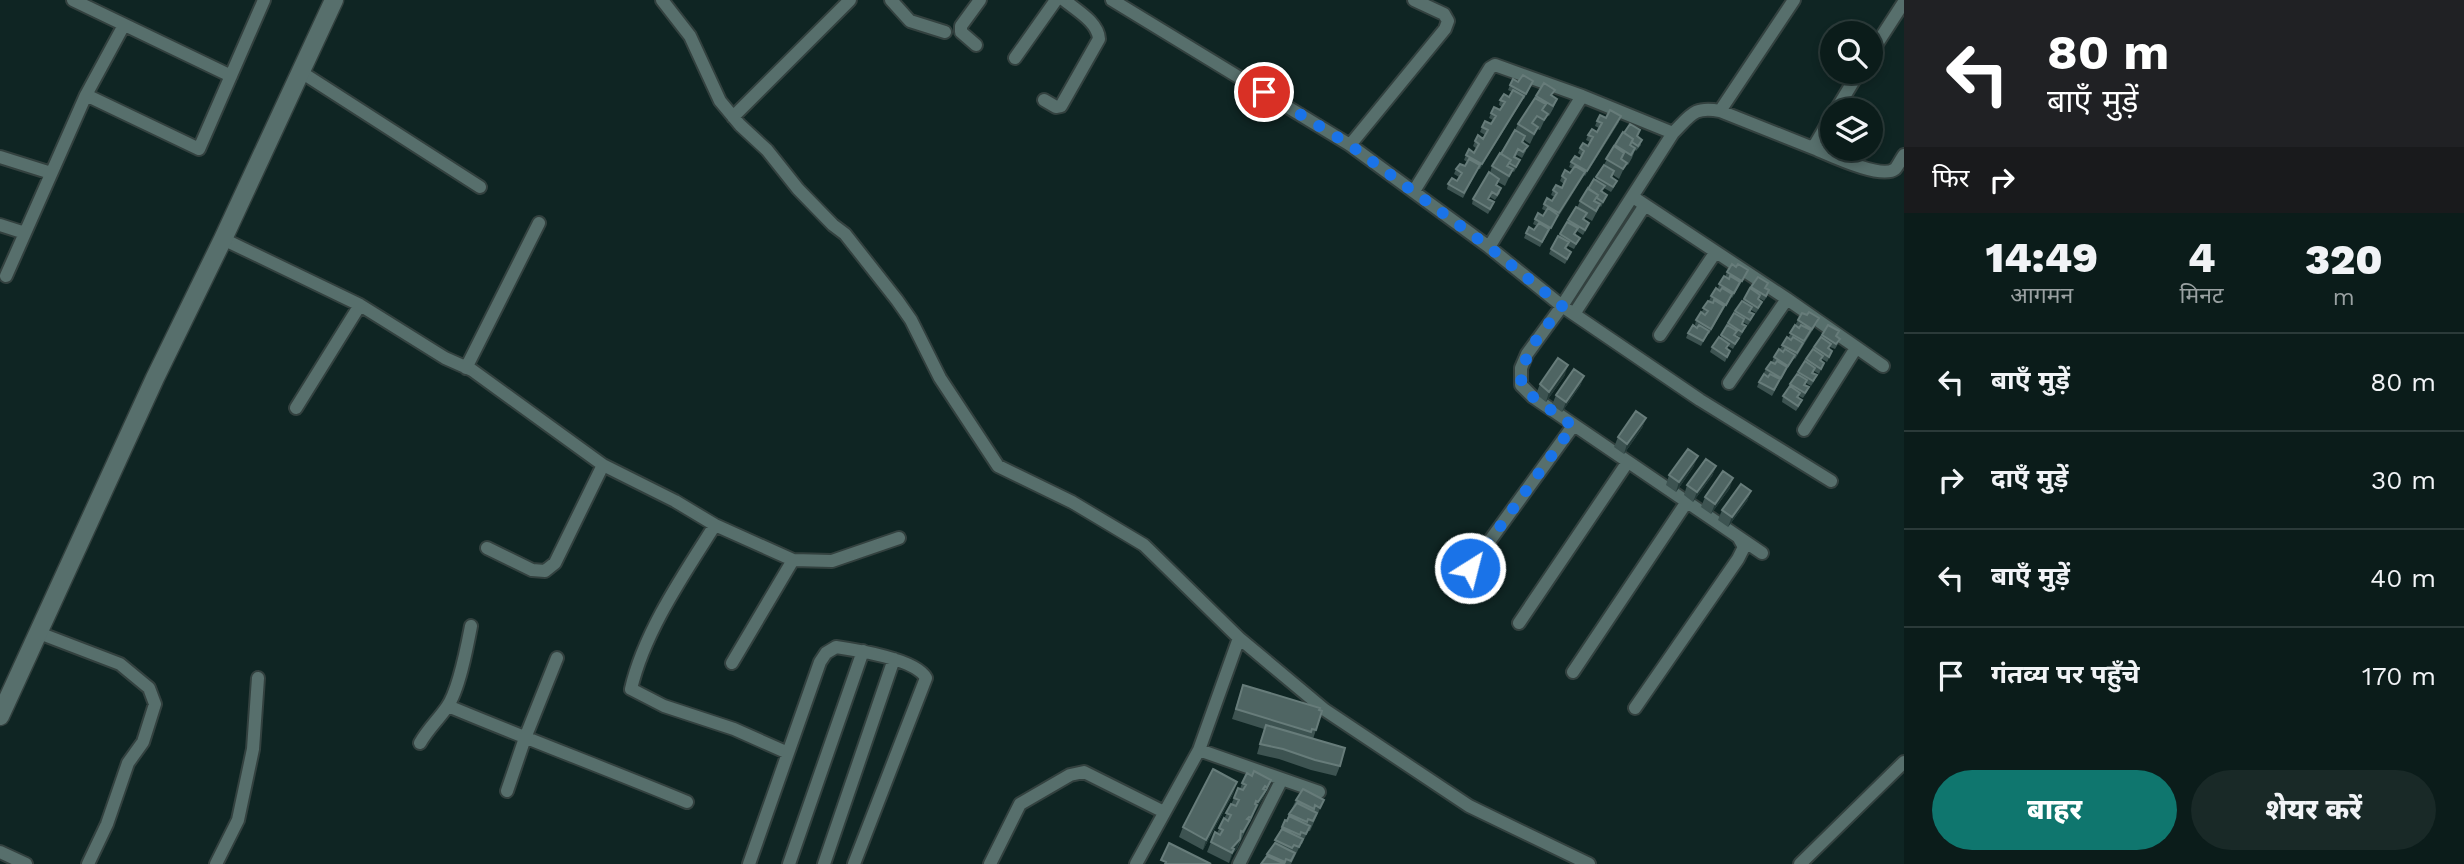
<!DOCTYPE html>
<html lang="hi">
<meta charset="utf-8">
<style>
:root{--surface:#0b1c1a;--page:#192927;--text:#f1f3f6;--muted:#9aa1a2;--line:#2b3a39;--accent:#0f766e}
body{margin:0;font-family:"Work Sans","Noto Sans Devanagari",sans-serif;background:var(--page);color:var(--text);height:100vh;display:flex;flex-direction:column;font-size:26px;white-space:nowrap}
*{box-sizing:border-box;margin:0}
p{font-size:23px;color:var(--muted)}
.icon{flex:none;width:38px;height:38px;fill:none;stroke:currentColor;stroke-width:2;stroke-linecap:round;stroke-linejoin:round}
.map{position:relative;flex:1;overflow:hidden}
.drawer{display:flex;flex-direction:column;background:var(--surface);width:560px}
.drawer>*{flex:none}
.guide{background:#202124;color:#fff;overflow:hidden}
.tools{position:absolute;left:1820px;top:21px;display:grid;gap:14px}
.tools a{display:grid;place-items:center;width:63px;height:63px;border-radius:50%;background:var(--surface);box-shadow:0 4px 10px #0003,0 0 0 2px var(--line);font-size:35px}
.pin{position:absolute;display:grid;place-items:center;width:60px;height:60px;color:#fff;margin:-30px;border:4px solid #fff;border-radius:50%;box-shadow:0 2px 7px #0007}
.me{position:absolute;width:77px;margin:-38px;rotate:36deg;stroke-linejoin:round;filter:drop-shadow(0 0 5px #0008)}
.turn{display:flex;align-items:center;gap:24px;height:147px;padding:0 28px;font-size:32px}
.turn .icon{width:91px;height:91px;stroke-width:2.5}
.turn b{display:block;font-size:49px;line-height:60px}
.then{display:flex;align-items:center;height:66px;padding:0 28px;background:#0003;gap:14px;font-size:26px}
.eta{display:flex;justify-content:space-evenly;align-items:center;height:119px;text-align:center}
.eta b{font-size:42px;font-weight:800;line-height:49px}
.action{display:flex;gap:14px;margin-top:auto;padding:14px 28px}
.action a{flex:1;height:80px;border-radius:42px;background:var(--accent);color:#fff;font-size:28px;font-weight:800;line-height:80px;text-align:center}
.action a+a{background:var(--page);color:var(--text)}
ul{padding:0;list-style:none}
li{display:flex;align-items:center;gap:21px;height:98px;padding:0 28px;border-top:2px solid var(--line)}
li div{flex:1}
li b{display:block;font-size:26px}
li em{font-style:normal}
main{display:flex;flex:1;min-height:0}
.map>svg:first-child{display:block}
</style>
<main>
<div class="map">
<svg width="1904" height="864" viewBox="0 0 1904 864">
<rect width="100%" height="100%" fill="#0f2523"/>
<g fill="none" stroke-linecap="round" stroke-linejoin="round">
<g stroke="#33413f" stroke-width="16">
<path id="street" d="M73,0l158,76
M662,0l28,36 30,65 20,24 27,25 31,39 35,36 12,9 52,66 14,20 29,58 58,88 74,36 72,43 95,93 86,72 144,96 120,58
M891,0l19,21 35,11
M1112,0l238,145 139,102 73,59 138,94 131,81
M976,45l-15,-13v-6l19,-26
M1871,53l33,-51
M1015,58l41,-58
M301,72l179,115
M86,95l113,54 65,-149
M1044,100l12,7 5,-1 38,-67c-1,-17 -23,-29 -35,-39
M1836,110l23,-38
M1720,111l74,-111
M733,117l117,-117
M1350,145l95,-116 3,-8 -4,-7 -30,-14
M1813,148c15,6 68,32 82,21 3,-3 6,-10 9,-14
M0,157l51,16
M1414,191l76,-123 5,-3 87,31 91,37
M1633,197l154,102 96,67
M0,225l25,8
M223,239l137,66 85,53 27,12 131,95 72,36 40,24 78,35 39,1 67,-23
M1489,247l93,-151
M6,276l80,-181 38,-70
M1574,314l71,-109
M1660,335l55,-82
M466,368l73,-145
M1729,383l58,-84
M296,408l64,-103
M1804,430l52,-82
M715,525c-31,49 -71,107 -84,164l33,17 70,23 54,24
M487,548l45,22 13,1 10,-8 48,-98
M1762,553l-229,-156 -12,-12v-17l6,-14 35,-48 111,-173c18,-18 21,-27 47,-22l93,37 19,-32
M1470,568l103,-142
M1519,623l108,-160
M39,633l81,31 29,24 6,16 -12,38 -15,21 -21,61 -19,40
M732,663l61,-103
M1573,672l113,-169
M448,706c79,33 159,63 239,96
M1635,708l103,-149 6,-12 -5,-9
M420,743c8,-14 18,-23 27,-36 12,-17 20,-60 24,-81
M1199,750l120,42
M507,791l18,-53 32,-80
M0,852l26,12
M216,864l22,-44 15,-71 5,-71
M749,864l71,-202 6,-9 10,-6c20,3 80,12 90,31l-72,186
M789,864l74,-213
M824,864l70,-205
M990,864l30,-60 50,-29 14,-3 80,40
M1136,864l63,-114 40,-112
M1239,864l43,-85
M1800,864l104,-102"/>
</g>
<g stroke="#33413f" stroke-width="21">
<path id="secondary" d="M0,716l155,-338 68,-139 111,-239"/>
</g>
<use href="#street" stroke="#576f6c" stroke-width="12"/>
<use href="#secondary" stroke="#576f6c" stroke-width="18"/>
</g>
<path fill="#3d5351" d="M1533,81l-9,18h-1l-43,70h-2l-15,29 -16,-9 1,-5 9,-3 2,-4 -5,-3 2,-5 9,-3 2,-4 -3,-2 2,-5 8,-2 3,-4 -4,-3 2,-5 8,-2 2,-4 -5,-3 2,-5 9,-3 2,-4 -4,-2 2,-5 9,-3 2,-3 -3,-2 1,-5 9,-3 3,-5 -4,-2 2,-5 8,-3z
M1536,96h16l5,3 -4,10 -4,7 -2,-1 -7,15 -3,-1 -7,15 -6,-4 -1,3 3,8 -4,7 -5,-3 -2,2 3,8 -4,7 -2,-1 -7,15 -7,-4 -2,3 4,8 -5,7 -5,-3 -1,2 3,8 -4,7 -16,-10 1,-5 17,-26 2,-7 23,-36 3,-6z
M1606,118l13,4 -34,54 -1,-1 -27,43 -17,29 -16,-9 2,-5 8,-3 3,-4 -4,-2 2,-5 8,-3 3,-5 -4,-2 2,-5 8,-3 3,-4 -4,-2 2,-5 9,-2 2,-4 -4,-3 2,-5 8,-3 3,-4 -4,-2 2,-5 9,-3 2,-3 -4,-3 2,-5 8,-2 2,-4 -4,-2 2,-5 9,-3 2,-4 -4,-2 2,-5z
M1623,132l14,4 4,9 -5,6 -1,-1 -3,8 -4,7 -2,-1 -7,15 -6,-4 -1,3 3,8 -4,6 -7,-4 -2,4 5,3 -6,12 -1,-1 -8,15 -7,-4 -1,3 3,8 -4,7 -6,-4 -2,4 5,3 -6,11 -6,-3 -2,3 3,8 -4,7 -16,-10 2,-5 26,-41 3,-7 15,-21z
M1727,272l19,3 -14,23 -1,-1 -22,37 -1,-1 -7,13 -15,-8 2,-5 10,-6 -3,-2 1,-5 13,-19 2,-5 7,-7 1,-5 6,-7z
M1758,277l8,11 3,2 -1,5 -4,6 -5,-3 1,9 -4,6 -5,-3 -1,2 4,2 -2,5 -4,6 -5,-3v2l1,7 -4,6 -4,-2v1l3,2 -6,11 -5,-3 -1,3 3,2 -5,11 -15,-10 2,-5 8,-9 8,-15z
M1807,315l12,3 -2,5 -22,36 -1,-1 -8,12 -14,26 -15,-9 2,-5 7,-13 6,-7 2,-5 14,-19 10,-18z
M1828,325l9,11 1,8 -3,5 -5,-2 -1,2 1,7 -3,6 -5,-3 -1,2 3,2 -5,11 -5,-3 -1,2 2,7 -4,6 -5,-3 -1,2 4,2 -2,5 -4,6 -4,-2 1,9 -4,6 -14,-9 1,-6z
M1565,375l-19,27 -10,-8 4,-10z
M1584,376l-4,10 -18,26 -10,-7 4,-10z
M1646,418l-4,10 -18,26 -10,-7 4,-10z
M1694,466l-18,26 -10,-7 3,-10z
M1716,466l-4,10 -19,26 -9,-7 3,-10z
M1730,488l-19,26 -10,-7 4,-10z
M1751,491l-4,10 -19,26 -10,-7 4,-10z
M1243,685l73,45 -3,9 27,27 -4,10 -25,-6 -32,-11 -22,-5 7,-25 -32,-10z
M1252,776l19,4 -8,18 -9,14 -17,37 -4,4 -4,10 -22,-11 4,-10 6,-9 7,-15v1l10,-21 6,-9 2,-6z
M1234,792l-31,58 -24,-13 4,-10z
M1296,800h28l-14,31h-2l-6,13h-1l-10,20h-30l12,-18 12,-26 1,1z"/>
<path fill="#233937" d="M1524,96l-2,5 -42,68 2,-5z
M1621,116l-2,6 -34,54 2,-5z
M1585,172l-2,5 -25,41 1,-5z
M1568,365l-3,10 -19,27 3,-10z
M1584,376l-4,10 -18,26 4,-10z
M1646,418l-4,10 -18,26 3,-10z
M1698,456l-4,10 -18,26 3,-10z
M1716,466l-4,10 -19,26 4,-10z
M1733,478l-3,10 -19,26 4,-10z
M1751,491l-4,10 -19,26 4,-10z
M1237,782l-3,10 -31,58 3,-10z
M1266,790l-4,10 -7,12 3,-10z
M1240,839l-3,10 -4,4 -4,10 3,-10v-5z"/>
<path fill="#4f6563" stroke="#677c7a" stroke-width="2" d="M1523,75l10,6 -7,13 -16,-9 3,-6 5,3z
M1544,83l11,7 -4,5 6,4 -4,7 -17,-10z
M1513,90l11,6 -42,68 -16,-9 3,-6 5,4 5,-9 -4,-3 3,-6 5,4 5,-9 -6,-3 3,-6 6,3 5,-8 -5,-3 3,-6 6,3 5,-8 -5,-2 4,-6 5,3z
M1535,98l11,6 -4,6 6,4 -4,6 -7,-4 -5,7 6,4 -4,7 -16,-10z
M1610,110l11,6 -34,55 -16,-9 4,-6 5,3 4,-8 -4,-3 3,-5 5,3 5,-9 -5,-2 4,-6 5,3 5,-9 -5,-2 3,-6 6,3z
M1630,124l10,6 -3,6 5,4 -4,6 -6,-4 1,-3 -9,-6z
M1515,130l10,6 -3,6 6,4 -5,6 -5,-3 -4,8 6,3 -4,7 -7,-4 2,-3 -10,-6z
M1623,132l10,7 -3,6 5,3 -4,7 -16,-10z
M1614,146l10,7 -3,6 6,4 -4,6 -17,-10z
M1500,153l11,7 -4,6 6,3 -4,7 -17,-10z
M1469,159l11,6 -16,28 -16,-9 4,-6 5,3 5,-8 -6,-4 4,-5 5,2z
M1604,165l10,6 -3,6 6,4 -4,6 -17,-10z
M1575,166l10,6 -26,41 -15,-9 3,-6 5,3 5,-8 -4,-3 3,-5 6,3 4,-9 -4,-3 3,-6 5,3z
M1489,172l10,7 -3,6 5,3 -4,7 -5,-3 -4,7 6,3 -4,7 -17,-10z
M1594,179l11,7 -4,5 6,4 -4,7 -6,-4 1,-3 -10,-6z
M1588,188l10,7 -4,6 6,3 -4,7 -16,-10z
M1576,207l11,6 -4,6 6,4 -4,7 -17,-10z
M1548,208l10,7 -7,13 -16,-9 3,-6 5,3z
M1567,222l11,6 -4,6 6,4 -4,6 -16,-10z
M1539,223l10,6 -7,13 -16,-9 3,-6 5,3z
M1558,236l11,6 -4,6 6,4 -4,7 -16,-10z
M1732,264l4,3 2,-3 10,6 -6,11 -15,-9z
M1724,276l5,3 1,-3 10,6 -6,11 -15,-9z
M1758,277l10,6 -3,5 4,2 -3,6 -15,-9z
M1716,288l4,3 2,-3 10,6 -6,11 -15,-9z
M1750,288l10,7 -2,4 4,3 -4,6 -14,-9z
M1714,300l10,6 -13,23 -15,-9 5,-8 4,3 3,-4 -5,-3 5,-7 5,2z
M1742,301l10,6 -3,5 5,2 -4,6 -15,-9z
M1809,312l10,6 -7,11 -14,-9 4,-7 5,2z
M1734,313l10,6 -2,5 4,2 -4,6 -14,-9z
M1693,325l4,3 2,-3 10,6 -6,10 -15,-8z
M1727,325l10,6 -3,4 5,3 -4,6 -14,-9z
M1795,325l4,3 2,-3 10,5 -7,11 -14,-8z
M1828,325l11,6 -3,5 4,3 -4,5 -14,-9z
M1719,337l10,7 -3,4 4,3 -3,6 -15,-10z
M1787,337l4,3 2,-3 10,6 -6,10 -15,-8z
M1821,337l10,7 -3,4 4,3 -3,6 -15,-10z
M1779,349l4,3 2,-3 10,6 -7,11 -14,-9z
M1813,349l10,7 -3,4 4,3 -3,6 -15,-10z
M1558,358l10,7 -19,27 -9,-8z
M1777,361l10,6 -6,11 -15,-9 5,-7 4,2z
M1805,361l10,7 -3,5 5,2 -4,6 -15,-9z
M1574,369l10,7 -18,26 -10,-7z
M1764,374l4,3 2,-3 10,5 -6,11 -15,-8z
M1797,374l10,6 -3,5 5,2 -4,6 -15,-9z
M1790,386l10,7 -3,4 5,3 -4,6 -15,-10z
M1636,411l10,7 -19,26 -9,-7z
M1688,449l10,7 -19,26 -10,-7z
M1706,459l10,7 -19,26 -10,-7z
M1723,471l10,7 -18,26 -10,-7z
M1741,484l10,7 -19,26 -10,-7z
M1243,685l77,23 -1,2 3,1 -6,19 -4,-1 -1,3 -75,-23z
M1266,725l79,23 -5,18 -25,-6 -32,-11 -23,-5z
M1213,769l24,13 -31,58 -23,-13z
M1254,771l17,9 -4,8 -2,-2 -2,3 3,1 -8,12 -2,-1 -1,3 2,1 -6,13 -2,-1 -2,2 3,1 -7,12 -2,-1 -1,8 -8,9 2,1 -2,4 -21,-11 4,-10 5,3 3,-5 -4,-2 5,-10 4,3 3,-6 -5,-2 5,-9 5,2 3,-6 -5,-2 4,-10 5,2 3,-5 -4,-2 5,-10 5,3z
M1303,789l21,11 -4,8 -5,-3 -1,4 -18,-9z
M1297,803l20,10 -4,8 -5,-2 -1,3 -18,-8z
M1289,816l21,10 -4,8 -5,-2 -1,3 -18,-8 3,-7 2,1z
M1282,829l21,10 -4,8 -5,-2 -2,3 -17,-8z
M1169,843l42,21h-46l1,-2 -5,-2z
M1275,843l20,10 -4,8 -5,-2 -1,3 -18,-8z
M1267,856l18,8h-24z"/>
<g fill="none" stroke-linecap="round" stroke-linejoin="round">
<path stroke="#1a73e8" stroke-width="12" stroke-dasharray="0 21.6" d="M1264,92l86,53 139,102 73,59c-19,27 -40,44 -41,79l12,12 40,29 -103,142"/>
</g>
</svg>
<div class="tools">
<a><svg class="icon" aria-label="search" viewBox="0 0 24 24"><circle cx="10" cy="10" r="6"/><path d="M15 15l6 6"/></svg></a>
<a><svg class="icon" aria-label="layers" viewBox="0 0 24 24"><path d="M12 4l9 5-9 5-9-5zM3 14l9 5 9-5"/></svg></a>
</div>
<div class="pin" style="left:1264px;top:92px;background:#d93025"><svg class="icon" aria-label="arrive" viewBox="0 0 24 24"><path d="M6 21V4h12l-3 4 3 4H6"/></svg></div>
<svg class="me" style="left:1470px;top:568px" viewBox="-20 -20 40 40"><circle r="17" fill="#1a73e8" stroke="#fff" stroke-width="3"/><path d="M0-11L8 9 0 5-8 9z" fill="#fff"/></svg>
</div>
<section class="drawer">
<div class="guide">
<div class="turn"><svg class="icon" aria-label="left" viewBox="0 0 24 24"><path d="M17 20v-9H6M10 6l-5 5 5 5"/></svg><div><b>80 m</b>बाएँ मुड़ें</div></div>
<div class="then">फिर<svg class="icon" aria-label="right" viewBox="0 0 24 24"><path d="M7 20v-9h11M14 6l5 5-5 5"/></svg></div>
</div>
<div class="eta">
<div><b>14:49</b><p>आगमन</p></div>
<div><b>4</b><p>मिनट</p></div>
<div><b>320</b><p>m</p></div>
</div>
<ul>
<li><svg class="icon" aria-label="left" viewBox="0 0 24 24"><path d="M17 20v-9H6M10 6l-5 5 5 5"/></svg><div><b>बाएँ मुड़ें</b></div><em>80 m</em></li>
<li><svg class="icon" aria-label="right" viewBox="0 0 24 24"><path d="M7 20v-9h11M14 6l5 5-5 5"/></svg><div><b>दाएँ मुड़ें</b></div><em>30 m</em></li>
<li><svg class="icon" aria-label="left" viewBox="0 0 24 24"><path d="M17 20v-9H6M10 6l-5 5 5 5"/></svg><div><b>बाएँ मुड़ें</b></div><em>40 m</em></li>
<li><svg class="icon" aria-label="arrive" viewBox="0 0 24 24"><path d="M6 21V4h12l-3 4 3 4H6"/></svg><div><b>गंतव्य पर पहुँचे</b></div><em>170 m</em></li>
</ul>
<div class="action"><a>बाहर</a><a>शेयर करें</a></div>
</section>
</main>
